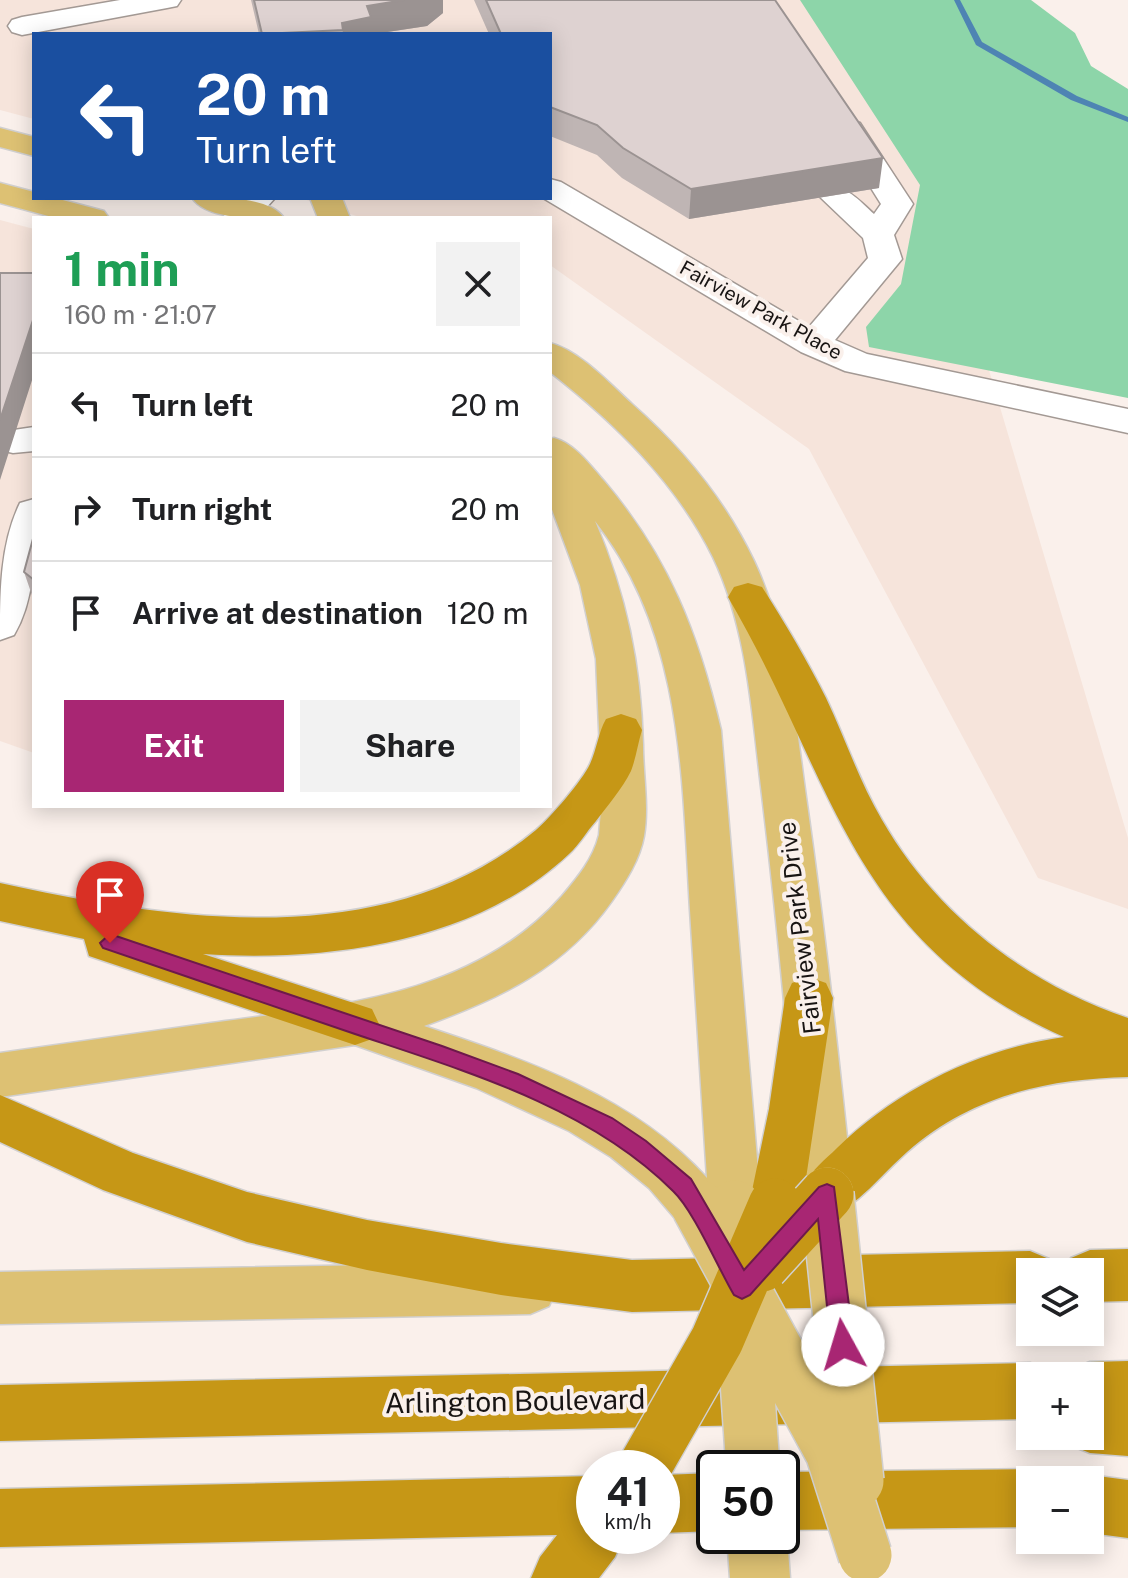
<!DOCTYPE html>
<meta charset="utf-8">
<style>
:root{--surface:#fff;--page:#f2f2f2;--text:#202124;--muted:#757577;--line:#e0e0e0;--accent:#a82673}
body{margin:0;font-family:"Public Sans",sans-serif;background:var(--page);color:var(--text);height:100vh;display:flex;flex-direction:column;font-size:30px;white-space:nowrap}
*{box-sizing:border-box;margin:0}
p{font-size:26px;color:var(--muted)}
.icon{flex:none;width:44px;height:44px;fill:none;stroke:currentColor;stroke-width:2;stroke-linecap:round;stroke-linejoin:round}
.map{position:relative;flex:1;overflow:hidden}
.details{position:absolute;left:32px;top:216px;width:520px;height:592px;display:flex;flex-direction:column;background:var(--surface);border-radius:0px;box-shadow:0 4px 20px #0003}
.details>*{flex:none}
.guide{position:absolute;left:32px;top:32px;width:520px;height:168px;border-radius:0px;box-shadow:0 4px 20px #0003;background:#1a4fa0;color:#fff;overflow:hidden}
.buttons{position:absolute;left:1016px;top:1258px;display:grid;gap:16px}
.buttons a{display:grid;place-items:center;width:88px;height:88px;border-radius:0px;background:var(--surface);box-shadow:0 4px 20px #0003;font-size:40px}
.speed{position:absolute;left:576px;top:1450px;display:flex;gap:16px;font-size:40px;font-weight:700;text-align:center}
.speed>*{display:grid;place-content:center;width:104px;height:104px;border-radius:50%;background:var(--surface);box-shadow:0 4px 20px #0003;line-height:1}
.speed small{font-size:20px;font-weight:400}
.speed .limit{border:4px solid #111;border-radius:12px;background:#fff;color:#111}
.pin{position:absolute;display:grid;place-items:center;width:68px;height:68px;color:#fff;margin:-82px -34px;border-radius:50% 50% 50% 0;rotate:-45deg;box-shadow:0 0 8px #0007}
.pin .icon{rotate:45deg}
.me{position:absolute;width:88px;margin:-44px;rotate:354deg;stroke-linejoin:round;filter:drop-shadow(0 0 6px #0008)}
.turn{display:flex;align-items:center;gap:28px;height:168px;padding:0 32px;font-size:36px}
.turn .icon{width:104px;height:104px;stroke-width:2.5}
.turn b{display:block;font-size:56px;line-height:68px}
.round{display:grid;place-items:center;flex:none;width:84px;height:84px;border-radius:0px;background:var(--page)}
.headline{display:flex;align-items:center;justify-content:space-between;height:136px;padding:0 32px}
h1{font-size:48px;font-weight:700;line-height:60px;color:#1e9e55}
.button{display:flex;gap:16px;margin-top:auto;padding:16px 32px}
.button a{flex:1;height:92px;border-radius:0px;background:var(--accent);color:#fff;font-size:32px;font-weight:700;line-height:92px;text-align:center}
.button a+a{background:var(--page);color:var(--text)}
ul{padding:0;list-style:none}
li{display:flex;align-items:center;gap:24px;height:104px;padding:0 32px;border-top:2px solid var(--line)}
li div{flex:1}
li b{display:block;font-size:30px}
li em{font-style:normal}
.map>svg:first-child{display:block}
</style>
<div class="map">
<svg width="1128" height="1578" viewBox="0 0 1128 1578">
<rect width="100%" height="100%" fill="#faf0eb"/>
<path fill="#f6e4db" d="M0,0h879l249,838v71l-90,-31 -229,-429 -259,-184v-47h-187l-63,-20h250v-164h-516v85l-34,-9z
M0,220l34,9v524l-34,-12z"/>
<path fill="#8dd5a9" d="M800,0h231l44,33 16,33 37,23v309l-259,-51 -3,-20 35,-43 19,-99z"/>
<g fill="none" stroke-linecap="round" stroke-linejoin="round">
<path fill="#4e84b3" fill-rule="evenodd" d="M954,0h6l22,42 95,54 51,21v5l-57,-22 -95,-55z"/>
<g stroke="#a39994" stroke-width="3">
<path id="minor" d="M120,0h61l-4,6 -10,2 -145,27 -10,-3 -4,-6 4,-6 10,-3z
M849,120l11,3 53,81 -19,31 8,24 -67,81 32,14 261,55v24l-283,-62 -44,-19 -258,-154h7v-19l11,3 248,145 59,-69 -5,-20 -44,-42 5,-7c23,-5 34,11 50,25l7,-10 -47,-75 4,-6z
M241,198h34l-18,20h-35z
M34,427v24l-21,2 -13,-3v-18z
M34,499c0,46 4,95 -20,136l-14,5c0,-47 0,-96 20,-137z"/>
</g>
<g stroke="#d1d0d0" stroke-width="3">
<path id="major" d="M0,128l34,9v19l-34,-9z
M0,183l34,9v6h21l49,13 5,7h-53l-56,-15z
M192,198c25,0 76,-3 92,20 -25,0 -76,3 -92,-20z
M310,198h32l8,20h-32z
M550,343c30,8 59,40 82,61 50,44 93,96 122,157 34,72 41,157 52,236 19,132 33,264 47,397l-8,17 -18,7 -18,-7 -8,-17c-11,-133 -23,-267 -39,-399 -10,-79 -14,-165 -49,-238 -37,-75 -98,-134 -163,-185z
M554,438c21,6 36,27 50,43 65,77 94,152 117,249l40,477 -7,17 -19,7 -19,-8 -18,7 -19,-7 -30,-35 -38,-31 -42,-26 -93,-43 -121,-43 -355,52v-44c70,-10 140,-20 211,-30 124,-17 262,-26 351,-127 16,-19 31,-37 37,-61l3,-37 -6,-139 -16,-74 -30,-81v-65zM595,521c88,111 87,255 95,389 6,90 11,179 17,268 -74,-82 -181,-118 -283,-152 75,-27 141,-58 188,-125 14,-20 28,-42 32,-65 5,-30 -1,-61 -1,-91 -2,-81 -17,-150 -48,-224z
M530,1262l19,8 8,18 -8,18 -19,8 -530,10v-52z
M782,1525l5,11 3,42h-60l-3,-42h55z"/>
</g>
<g stroke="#d1d0d0" stroke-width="3">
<path id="highway" d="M748,583l14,4c23,36 45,73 64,111 19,40 33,83 56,122 54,94 143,163 246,198v59c-83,2 -157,19 -221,75 -26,23 -49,54 -80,66l-18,-7 -6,-13 -9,24 -19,7 -19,-7 -7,-17 20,-96 16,-111 7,-15 17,-6 17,6 7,15 -28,187c6,-15 21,-26 32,-37 62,-60 142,-99 227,-111 -215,-96 -229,-257 -336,-440l6,-10z
M621,714l15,5 6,11c-4,13 -6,28 -11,41 -9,18 -23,34 -35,50 -9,10 -17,24 -27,33 -94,89 -242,108 -366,100l169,55 7,15 -7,15 -17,6 -266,-89 -5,-17 -84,-18v-38c174,38 387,71 536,-53 14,-12 46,-49 54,-66 7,-15 8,-31 16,-45z
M0,1095l133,58 114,39 120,28 134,23 131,17 398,-9 19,8 6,13h-25v31l-398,9 -131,-17 -134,-25 -120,-28 -144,-52 -103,-48z
M1128,1249v52l-38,1v-30h-25l6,-14 19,-8z
M1128,1361v95l-38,-3 -20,-8 -4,-9h24v-60h-22l2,-6 20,-8z
M1030,1363l20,8 2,5h-22v43l-1030,22v-56z
M1030,1469l22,11h-22v47l-248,3v-58z
M714,1473v58l-52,2v-58z
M1090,1475l38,5v58l-38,-5v-53h-13z
M594,1476v60h30l-9,21 -16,21h-68l9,-21 17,-22 -557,12v-58z"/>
</g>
<use href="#minor" fill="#fff" fill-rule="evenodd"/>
<use href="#major" fill="#ddc173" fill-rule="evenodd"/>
<use href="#highway" fill="#c69716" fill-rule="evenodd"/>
<g stroke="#d1d0d0" stroke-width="56" stroke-linecap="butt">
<path id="major-bridge" d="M827,1194l30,287
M698,1206l134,246 33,103
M735,1207l18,261"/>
</g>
<g stroke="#d1d0d0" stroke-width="56" stroke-linecap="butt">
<path id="highway-bridge" d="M762,1265l65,-71
M644,1468l73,-128 58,-135"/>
</g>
<use href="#major-bridge" stroke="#ddc173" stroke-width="53"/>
<use href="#highway-bridge" stroke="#c69716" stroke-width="53"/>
</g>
<path fill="#bfb5b4" d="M251,0h192v13l-16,13 -53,8h-115z
M474,0h301l104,188 -190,31 -67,-41 -25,-23 -47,-19v-102h-61z
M34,535v66l-10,-29z"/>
<path fill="#9b9392" d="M404,0h39v13l-16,13 -53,8h-31l-1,-11 25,-17z
M883,158l-4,30 -190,31 2,-30z
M34,317v57l-34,106v-60z"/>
<path fill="#ded2d1" stroke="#9b9392" stroke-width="2" d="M254,0h150l-37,6 4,11 -29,6 1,7 -81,4z
M486,0h289l108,158 -192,31 -68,-41 -26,-23 -47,-18v-73h-49z
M0,273h34v44l-34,103z
M34,535v45l-10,-8z"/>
<path fill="#a82673" stroke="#6d194b" stroke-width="2" d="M110,934l332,112 76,28 94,44 34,23 45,38 53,91 75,-83 8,-3 7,3 20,158 -3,8 -8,3 -8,-3 -4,-8 -13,-126 -68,76 -8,4 -8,-4c-16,-27 -40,-84 -61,-104 -84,-84 -208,-120 -318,-157 -84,-29 -168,-57 -252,-86l-3,-5z"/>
<g text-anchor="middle" stroke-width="8" stroke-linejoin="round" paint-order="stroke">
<g font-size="20" fill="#181413" stroke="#faf0eb">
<text transform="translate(761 310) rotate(29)" y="7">Fairview Park Place</text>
</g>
<g font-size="24" fill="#181413" stroke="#faf0eb">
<text transform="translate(800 928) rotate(-97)" y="8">Fairview Park Drive</text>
</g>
<g font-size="28" fill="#181413" stroke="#faf0eb">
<text transform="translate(515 1401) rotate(-1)" y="10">Arlington Boulevard</text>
</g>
</g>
</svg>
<div class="buttons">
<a><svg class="icon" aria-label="layers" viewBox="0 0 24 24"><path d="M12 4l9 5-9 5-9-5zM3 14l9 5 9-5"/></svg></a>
<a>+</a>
<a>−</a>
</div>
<div class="speed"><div>41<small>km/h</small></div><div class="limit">50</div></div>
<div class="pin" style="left:110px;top:943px;background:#d93025"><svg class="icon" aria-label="arrive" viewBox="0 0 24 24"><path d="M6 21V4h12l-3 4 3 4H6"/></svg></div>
<svg class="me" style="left:843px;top:1345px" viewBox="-20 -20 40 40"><circle r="19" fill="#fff"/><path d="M0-13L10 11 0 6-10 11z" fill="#a82673"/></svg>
<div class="guide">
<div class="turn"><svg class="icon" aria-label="left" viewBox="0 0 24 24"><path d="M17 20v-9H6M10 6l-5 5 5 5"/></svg><div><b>20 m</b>Turn left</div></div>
</div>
<section class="details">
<div class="headline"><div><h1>1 min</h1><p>160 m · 21:07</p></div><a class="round"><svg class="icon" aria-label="close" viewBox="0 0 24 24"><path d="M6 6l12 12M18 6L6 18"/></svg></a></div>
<ul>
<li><svg class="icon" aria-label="left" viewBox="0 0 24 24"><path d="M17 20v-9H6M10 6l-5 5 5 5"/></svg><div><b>Turn left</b></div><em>20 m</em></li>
<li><svg class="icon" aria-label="right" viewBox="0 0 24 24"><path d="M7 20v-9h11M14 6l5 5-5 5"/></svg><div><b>Turn right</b></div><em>20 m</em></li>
<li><svg class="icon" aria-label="arrive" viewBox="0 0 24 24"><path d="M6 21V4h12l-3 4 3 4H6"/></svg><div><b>Arrive at destination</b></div><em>120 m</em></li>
</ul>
<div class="button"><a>Exit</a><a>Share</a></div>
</section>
</div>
